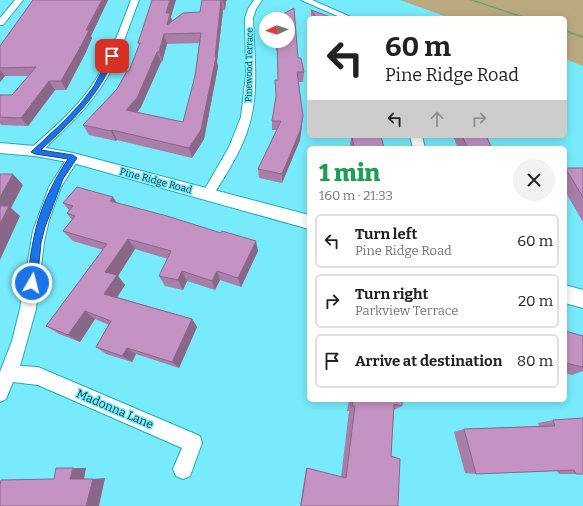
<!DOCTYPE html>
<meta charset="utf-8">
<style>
:root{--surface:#fff;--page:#f2f2f2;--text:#222;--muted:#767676;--line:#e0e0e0}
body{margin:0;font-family:Bitter,serif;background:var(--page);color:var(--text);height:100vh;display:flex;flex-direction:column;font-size:15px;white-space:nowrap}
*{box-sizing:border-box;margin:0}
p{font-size:13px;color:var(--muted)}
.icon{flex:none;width:22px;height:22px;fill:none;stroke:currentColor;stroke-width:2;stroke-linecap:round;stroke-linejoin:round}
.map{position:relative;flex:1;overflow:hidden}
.details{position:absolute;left:307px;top:146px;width:260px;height:256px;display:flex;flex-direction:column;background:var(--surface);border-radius:6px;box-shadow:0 2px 10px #0003}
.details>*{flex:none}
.banner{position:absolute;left:307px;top:16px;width:260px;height:122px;border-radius:6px;box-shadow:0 2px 10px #0003;background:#fff;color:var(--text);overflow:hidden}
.needle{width:26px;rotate:267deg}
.controls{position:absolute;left:259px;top:12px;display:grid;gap:8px}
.controls a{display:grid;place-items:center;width:36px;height:36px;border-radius:50%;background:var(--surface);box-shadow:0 2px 10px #0003;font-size:20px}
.pin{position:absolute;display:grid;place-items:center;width:34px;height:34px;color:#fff;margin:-17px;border-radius:8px;box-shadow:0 2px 6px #0006}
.me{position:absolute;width:44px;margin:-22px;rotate:8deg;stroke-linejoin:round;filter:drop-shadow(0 0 3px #0008)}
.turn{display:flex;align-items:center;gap:14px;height:84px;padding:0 12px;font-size:18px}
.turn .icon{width:52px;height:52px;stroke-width:2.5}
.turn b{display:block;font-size:28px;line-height:34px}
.lanes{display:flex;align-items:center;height:38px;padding:0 12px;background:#0003;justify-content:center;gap:20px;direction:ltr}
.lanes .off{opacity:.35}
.round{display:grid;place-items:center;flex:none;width:42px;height:42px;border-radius:21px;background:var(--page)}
.headline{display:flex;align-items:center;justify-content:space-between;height:68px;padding:0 12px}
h1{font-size:24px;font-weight:800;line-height:30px;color:#1e9e55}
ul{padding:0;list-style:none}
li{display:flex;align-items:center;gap:12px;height:54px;margin:0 8px 6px;padding:0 4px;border:2px solid var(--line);border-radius:6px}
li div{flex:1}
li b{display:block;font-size:15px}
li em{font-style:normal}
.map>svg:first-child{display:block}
</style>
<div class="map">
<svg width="583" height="506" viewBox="0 0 583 506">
<rect width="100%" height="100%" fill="#77ebfc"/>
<path fill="#bba97f" d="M400,0h183v66l-18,-7v-41h-115z"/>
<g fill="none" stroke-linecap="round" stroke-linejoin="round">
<path fill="#6ea375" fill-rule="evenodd" d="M470,0h4l54,18h-5z
M565,30l18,6v2l-18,-6z"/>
<g stroke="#27a8b9" stroke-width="2">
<path id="minor" d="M15,0h8l-20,25h-3v-7z
M131,0h8c-10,26 -18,52 -31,76 -18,31 -44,54 -69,78h-8l-2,-3 2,-3c24,-21 50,-43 67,-72 14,-24 23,-50 33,-76z
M254,0h8l-6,9 -3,9c1,38 7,77 -6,114 -8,23 -22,44 -35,65l-4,2 -4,-2 -2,-3 27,-47 12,-30 5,-42 -1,-57 3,-9z
M301,0h11l41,18h-11z
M410,136h12l3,12h-12z
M73,154l4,1 2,3 -18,29 -12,33 -5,22 -8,67 -16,57 18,1 162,69 2,7 -12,33 -7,3 -7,-3 -3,-7 9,-21 -144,-63 -25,-3 -7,17 -6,3v-30l12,-31 8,-32 13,-78 16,-44 20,-32z"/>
</g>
<g stroke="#27a8b9" stroke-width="2">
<path id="tertiary" d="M0,143l35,3 38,7 236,62v14l-236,-66 -38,-7 -35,-3z
M565,285l18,5v18l-18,-5z"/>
</g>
<use href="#minor" fill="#fff" fill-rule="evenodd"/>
<use href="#tertiary" fill="#fff" fill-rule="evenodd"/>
</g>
<path fill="#a97ea8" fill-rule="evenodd" d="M33,0h75l-17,36 1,2 -7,16 -19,36h-11l-27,36 -27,-1 -1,-2v-28h12l17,-19h-24l-5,6v-36z
M202,0h25l-1,1 -1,9h-2l-6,52 1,5 -14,72 -12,19 -75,-18 -1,1 -27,-6 -6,-10 34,-36 12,-18 10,-26 -1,-2 33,-26 1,4 28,-9zM199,43l-4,33 -12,46 -46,-10 4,-5 20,-45h1l5,-18z
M311,10l22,8h-22z
M275,41h13l10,17 6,14 -1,10h-4l3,43 -2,15 -18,43 -23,-5 -1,-9 19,-39h-5v-9l4,-24 2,-17 -1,-29h-1z
M350,136h31l3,12h-33l-1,-4 1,-5z
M453,136h33l5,10 -1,2h-32z
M565,168l18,1v53l-18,-31z
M63,203h54l141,48 -17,36 -21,-7 -5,10 -28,-9 -4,9 -18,-4 -6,-10 9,-17 -33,-10 -17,27 7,9 -8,12 75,22 5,8 -18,41 -43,-14 -4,8 -26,-8 -10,-7 13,-22 -14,-6 -15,23 -21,-8 -13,-8 57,-76 -30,-9 -10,-10 9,-11 -5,-7 2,-3z
M565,331l18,5v35l-11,4 -7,-2z
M349,400h53v6l-8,4 -3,46 7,50h-98l6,-38 35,9 8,-66h-2z
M553,420l23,54h-17l-2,-3 -81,3 -11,-1 -11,-41 10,-3 75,-3 -1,-3z"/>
<path fill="#8a6788" d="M102,0h6l-17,36 1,2 -7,16 -19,36 -5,-9z
M170,0h6l-5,17 1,5 -2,13 -3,-10 -1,-12z
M221,0l2,10 -6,52 1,5 -14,72 -12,19 -3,-10 26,-91z
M223,0h4l-1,1 -1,9z
M164,34l3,10 -5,18 -3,-10z
M157,52l4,10 -20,45 -10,13 -5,-10z
M0,69l5,7 -5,6z
M49,81l6,9 -27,36 -7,-8z
M303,116l-1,9 -2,15 -18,43v-9z
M112,130l5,10 -1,1 -5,-10z
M13,174l10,11 -12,23 9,8 -20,44v-63z
M113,197l8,12 -11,-8z
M128,239l7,10 -17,27 7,9 -11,17 -10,-8 1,-22z
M256,241l2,10 -17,36 -3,-9z
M182,271l5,10 -4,9 -5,-10z
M217,271l3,9 -5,10 -3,-9z
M85,311l10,8 -15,23 -12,-7z
M192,319l5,8 -18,41 -7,-6z
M127,348l9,6 -4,8 -10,-6z
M73,468h13l-2,11h-14z
M105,478l-6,28h-13l7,-27z"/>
<path fill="#c593c3" stroke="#8a6788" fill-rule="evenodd" d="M33,0h69l-16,30h3l-8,16 -20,35h-12l-28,37 -21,-1v-22h12l24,-28 -36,1v-22z
M152,0h18l-4,13h4l-3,12 16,-12 17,-1 2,-12h21h-2l-6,57h1l-15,73 -12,18 -77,-18 -1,1 -28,-6 34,-36 10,-18h2l11,-28h-2zM201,33l-6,43 -12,46 -57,-12 11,-12 20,-46h2l5,-18z
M294,8l4,50h3l3,14h-7l6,44 -3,15 -18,43 -24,-5 23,-48h-9l4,-25 -1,-16h3l-1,-38h-1v-1h12v-22h-14z
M311,10l22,8h-16z
M352,136h29l3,12h-30z
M462,136h24l5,10 -4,1 1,1h-20z
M565,168h18v29z
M0,174h13l-13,23z
M77,187l36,10 -3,4 57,15 54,17 1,-2 34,10 -18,37 -21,-7 -5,10 -30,-10 -4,9 -19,-4 12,-25 -43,-12 -23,33 12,3 -13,19 88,25 -20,43 -45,-14 -5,8 -26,-9 15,-26 -26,-10 -17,24 -22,-9 61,-82 -44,-13 12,-15 -8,-3 6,-7 -10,-3z
M0,206h9l-9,18z
M565,331l18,5v31l-18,-4z
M353,400h49v6l-8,-2 -3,52 9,3 -2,47h-97l6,-38 39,10 9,-72h-3z
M583,418v56h-7l-2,-4 -98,4 -12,-45 91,-3 -2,-6z
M56,468h17l-3,11h23l-7,27h-86v-22l1,-4 53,-1z"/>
<path fill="#1a73e8" stroke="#114b97" d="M110,55l5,1c-15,39 -44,66 -74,94l32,5 4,3 -14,21 -18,48 -4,16 -4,40 -1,3 -4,1 -3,-1 -1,-3c1,-14 2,-28 5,-41 5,-29 18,-58 35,-83l-33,-5 -4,-2 32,-30 18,-19 13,-17z"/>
<g text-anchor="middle" stroke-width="3" stroke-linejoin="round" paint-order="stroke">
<g font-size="9" fill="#063d44" stroke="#77ebfc">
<text transform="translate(249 65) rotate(-89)" y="3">Pinewood Terrace</text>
</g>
<g font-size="10" fill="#063d44" stroke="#77ebfc">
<text transform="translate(156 180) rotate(15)" y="4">Pine Ridge Road</text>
</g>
<g font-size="12" fill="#063d44" stroke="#77ebfc">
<text transform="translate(115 409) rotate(23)" y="4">Madonna Lane</text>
</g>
</g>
</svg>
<div class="controls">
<a><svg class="needle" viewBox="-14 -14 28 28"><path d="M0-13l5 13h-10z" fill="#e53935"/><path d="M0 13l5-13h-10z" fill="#767676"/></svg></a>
</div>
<div class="pin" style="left:112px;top:56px;background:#d93025"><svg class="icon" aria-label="arrive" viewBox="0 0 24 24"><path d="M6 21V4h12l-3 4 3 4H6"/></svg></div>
<svg class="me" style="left:32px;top:283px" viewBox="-20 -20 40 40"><circle r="17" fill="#1a73e8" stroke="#fff" stroke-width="3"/><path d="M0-11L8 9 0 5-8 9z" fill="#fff"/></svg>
<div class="banner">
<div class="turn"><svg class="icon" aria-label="left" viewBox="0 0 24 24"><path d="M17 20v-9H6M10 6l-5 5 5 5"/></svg><div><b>60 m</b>Pine Ridge Road</div></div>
<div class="lanes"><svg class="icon" aria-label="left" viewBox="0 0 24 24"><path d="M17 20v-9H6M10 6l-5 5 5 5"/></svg><svg class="icon off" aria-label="ahead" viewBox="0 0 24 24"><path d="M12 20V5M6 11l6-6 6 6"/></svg><svg class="icon off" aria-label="right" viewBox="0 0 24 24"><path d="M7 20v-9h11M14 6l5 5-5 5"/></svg></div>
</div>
<section class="details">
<div class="headline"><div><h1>1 min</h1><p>160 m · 21:33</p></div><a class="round"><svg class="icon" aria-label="close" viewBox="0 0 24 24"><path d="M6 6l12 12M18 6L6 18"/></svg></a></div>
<ul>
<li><svg class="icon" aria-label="left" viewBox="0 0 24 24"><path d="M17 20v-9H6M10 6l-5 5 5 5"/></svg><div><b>Turn left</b><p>Pine Ridge Road</p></div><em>60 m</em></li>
<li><svg class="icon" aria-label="right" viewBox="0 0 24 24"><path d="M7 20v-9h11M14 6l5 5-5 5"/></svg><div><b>Turn right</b><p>Parkview Terrace</p></div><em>20 m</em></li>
<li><svg class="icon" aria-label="arrive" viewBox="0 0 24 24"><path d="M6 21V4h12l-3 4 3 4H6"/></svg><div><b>Arrive at destination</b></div><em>80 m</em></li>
</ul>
</section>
</div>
